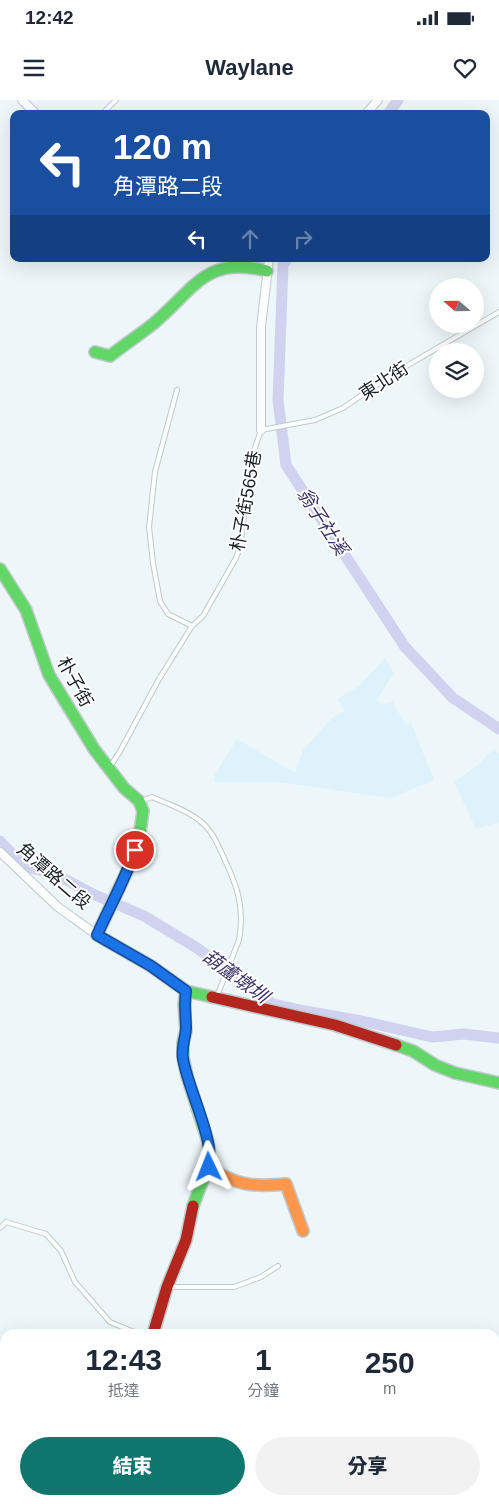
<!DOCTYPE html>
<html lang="zh-TW">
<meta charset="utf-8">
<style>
:root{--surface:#fff;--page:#f2f2f3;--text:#1f2937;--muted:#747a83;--accent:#0f766e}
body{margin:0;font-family:Arial,"Noto Sans TC",sans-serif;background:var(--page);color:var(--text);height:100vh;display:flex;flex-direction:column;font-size:19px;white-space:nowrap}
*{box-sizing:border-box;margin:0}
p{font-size:16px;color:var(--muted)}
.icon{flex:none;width:28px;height:28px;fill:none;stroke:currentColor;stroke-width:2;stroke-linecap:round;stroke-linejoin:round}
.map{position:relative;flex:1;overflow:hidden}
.panel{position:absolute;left:0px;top:1229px;width:500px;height:176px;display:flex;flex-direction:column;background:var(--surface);border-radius:15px 15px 0 0;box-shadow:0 5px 20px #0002}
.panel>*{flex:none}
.hud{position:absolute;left:10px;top:10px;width:480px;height:152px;border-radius:10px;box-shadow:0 5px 20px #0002;background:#1a4fa0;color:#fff;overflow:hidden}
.needle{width:32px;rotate:290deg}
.controls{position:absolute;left:429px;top:178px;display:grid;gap:10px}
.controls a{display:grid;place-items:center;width:55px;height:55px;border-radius:50%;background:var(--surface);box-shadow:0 5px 20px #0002;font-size:25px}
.pin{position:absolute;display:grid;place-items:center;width:42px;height:42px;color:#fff;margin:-21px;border:2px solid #fff;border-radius:50%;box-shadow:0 1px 5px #0007}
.me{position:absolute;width:55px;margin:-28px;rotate:358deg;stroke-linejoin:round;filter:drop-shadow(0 0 4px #0008)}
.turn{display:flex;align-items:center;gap:18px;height:105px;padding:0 20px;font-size:22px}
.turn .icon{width:65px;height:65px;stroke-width:2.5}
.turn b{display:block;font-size:35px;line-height:42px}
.lanes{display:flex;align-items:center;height:48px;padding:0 20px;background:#0003;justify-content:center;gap:25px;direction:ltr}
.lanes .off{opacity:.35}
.eta{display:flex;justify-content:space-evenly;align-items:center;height:85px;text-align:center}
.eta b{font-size:30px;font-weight:800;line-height:35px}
.cta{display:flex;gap:10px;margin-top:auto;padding:10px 20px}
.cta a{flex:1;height:58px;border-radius:30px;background:var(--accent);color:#fff;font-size:20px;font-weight:800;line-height:58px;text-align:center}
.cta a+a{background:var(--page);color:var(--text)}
.status{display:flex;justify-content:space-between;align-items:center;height:35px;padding:0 25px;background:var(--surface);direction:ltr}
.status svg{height:14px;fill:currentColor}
header{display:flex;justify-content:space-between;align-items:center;height:65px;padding:0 20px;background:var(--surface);font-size:22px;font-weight:800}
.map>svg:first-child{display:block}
</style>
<div class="status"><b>12:42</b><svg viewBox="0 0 49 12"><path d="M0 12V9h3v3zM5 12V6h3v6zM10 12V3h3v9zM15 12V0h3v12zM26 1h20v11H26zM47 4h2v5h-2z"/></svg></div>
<header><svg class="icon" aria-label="menu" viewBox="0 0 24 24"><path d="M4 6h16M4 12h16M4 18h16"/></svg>Waylane<svg class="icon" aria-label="heart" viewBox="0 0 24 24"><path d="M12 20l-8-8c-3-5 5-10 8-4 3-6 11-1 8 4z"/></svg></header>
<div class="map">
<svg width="499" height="1404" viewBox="0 0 499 1404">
<rect width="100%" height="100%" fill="#edf6f9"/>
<path fill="#def2fb" d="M385,558l9,15 -17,26 4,6 11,-4 14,24 5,-2 23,57 -44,18 -111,-16h-65l1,-8 22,-35 58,34 8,-23 30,-33 12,-6 -8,-12 22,-13z
M494,648l5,6v68l-23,7 -22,-47 24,-17z"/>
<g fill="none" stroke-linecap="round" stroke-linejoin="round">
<path stroke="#d0d2f0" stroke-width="11" d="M388,14l10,-14
M287,159l-4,6 -5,135 8,65 119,182 48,51 46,31
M0,741l13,14 14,12 28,7 38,20 51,22 53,32 76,56 32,7 57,10 70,16 32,-3 35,4"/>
<g stroke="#c0c9cd" stroke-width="6">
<path id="lane" d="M102,14l14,-14
M177,290l-22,82 -6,55 4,36 7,38 8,13 24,12
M109,668l10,-15 40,-74 33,-53 11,-10 33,-58 4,-11 12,-90 9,-27 54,-10 28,-12 48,-33 108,-63
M141,701l11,-4c16,7 35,13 48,24 12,9 17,22 23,35 14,29 22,51 16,84l-22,56
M0,1128l6,-6 40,12 15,17 14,31 35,40 29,12
M169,1187h65l27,-10 17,-11
M313,1400l4,4"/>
</g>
<g stroke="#c0c9cd" stroke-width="10">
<path id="street" d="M22,0l14,14
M366,14l12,-14
M261,330v-103l8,-68
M0,752l58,55 39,28"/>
</g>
<g stroke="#c0c9cd" stroke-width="14">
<path id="fast" d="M95,252l15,4c14,-11 29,-21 43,-32 42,-35 52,-69 114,-53
M0,469l26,41 23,65 45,74 30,39 15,13 4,10 -3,21 -11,35 -32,68 54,31 35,25 26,6
M186,891l-2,13 2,27 -3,11v15l4,19 21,66 2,19 -17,45
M396,945l17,6 22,14 20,8 44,10
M80,1400l2,4
M498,1404l1,-6"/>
</g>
<g stroke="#c0c9cd" stroke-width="14">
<path id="slow" d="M209,1067c27,19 45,20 77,17l17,47"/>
</g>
<g stroke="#c0c9cd" stroke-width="14">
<path id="jam" d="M212,897l123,28 61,20
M153,1234l14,-47 19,-47 7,-34"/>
</g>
<use href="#lane" stroke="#fcfefe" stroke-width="4"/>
<use href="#street" stroke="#fcfefe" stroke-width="8"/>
<use href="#fast" stroke="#63d668" stroke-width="11"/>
<use href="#slow" stroke="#ff974d" stroke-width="11"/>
<use href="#jam" stroke="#b3261e" stroke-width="11"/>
</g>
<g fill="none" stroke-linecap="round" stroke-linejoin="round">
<g stroke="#114b97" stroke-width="12">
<path id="route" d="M135,750c-10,30 -25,56 -38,85l54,31 35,25c-2,13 0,25 0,38 -1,11 -5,19 -3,30 5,30 32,81 26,108"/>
</g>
<use href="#route" stroke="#1a73e8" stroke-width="9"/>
</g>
<g text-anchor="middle" stroke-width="4" stroke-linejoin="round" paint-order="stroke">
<g font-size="18" fill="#162125" stroke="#fff">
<text transform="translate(384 281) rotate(-33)" y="6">東北街</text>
<text transform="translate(246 401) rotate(-80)" y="6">朴子街565巷</text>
<text transform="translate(75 582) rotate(61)" y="6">朴子街</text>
<text transform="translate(54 776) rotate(41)" y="6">角潭路二段</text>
</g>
<g font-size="19" font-style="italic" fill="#3b3368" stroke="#fff">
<text transform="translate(323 421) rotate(57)" y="7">翁子社溪</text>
<text transform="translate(236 876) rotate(36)" y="7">葫蘆墩圳</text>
</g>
</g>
</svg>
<div class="controls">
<a><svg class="needle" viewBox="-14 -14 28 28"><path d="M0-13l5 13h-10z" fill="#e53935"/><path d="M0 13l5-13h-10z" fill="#747a83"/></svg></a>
<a><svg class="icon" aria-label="layers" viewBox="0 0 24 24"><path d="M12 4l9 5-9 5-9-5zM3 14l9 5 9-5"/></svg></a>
</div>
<div class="pin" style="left:135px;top:750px;background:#d93025"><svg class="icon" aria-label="arrive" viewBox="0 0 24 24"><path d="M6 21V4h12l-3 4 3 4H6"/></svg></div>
<svg class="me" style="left:209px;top:1067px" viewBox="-20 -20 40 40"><path d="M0-17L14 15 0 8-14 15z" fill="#1a73e8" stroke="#fff" stroke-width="4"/></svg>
<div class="hud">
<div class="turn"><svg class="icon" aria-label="left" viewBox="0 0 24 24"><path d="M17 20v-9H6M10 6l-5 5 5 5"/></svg><div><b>120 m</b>角潭路二段</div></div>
<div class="lanes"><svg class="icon" aria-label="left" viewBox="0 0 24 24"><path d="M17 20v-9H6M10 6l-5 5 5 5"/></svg><svg class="icon off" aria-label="ahead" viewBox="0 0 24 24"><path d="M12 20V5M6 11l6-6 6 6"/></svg><svg class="icon off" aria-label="right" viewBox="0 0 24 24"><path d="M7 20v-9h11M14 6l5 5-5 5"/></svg></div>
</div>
<section class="panel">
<div class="eta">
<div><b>12:43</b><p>抵達</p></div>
<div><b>1</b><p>分鐘</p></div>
<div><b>250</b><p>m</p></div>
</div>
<div class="cta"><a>結束</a><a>分享</a></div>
</section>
</div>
